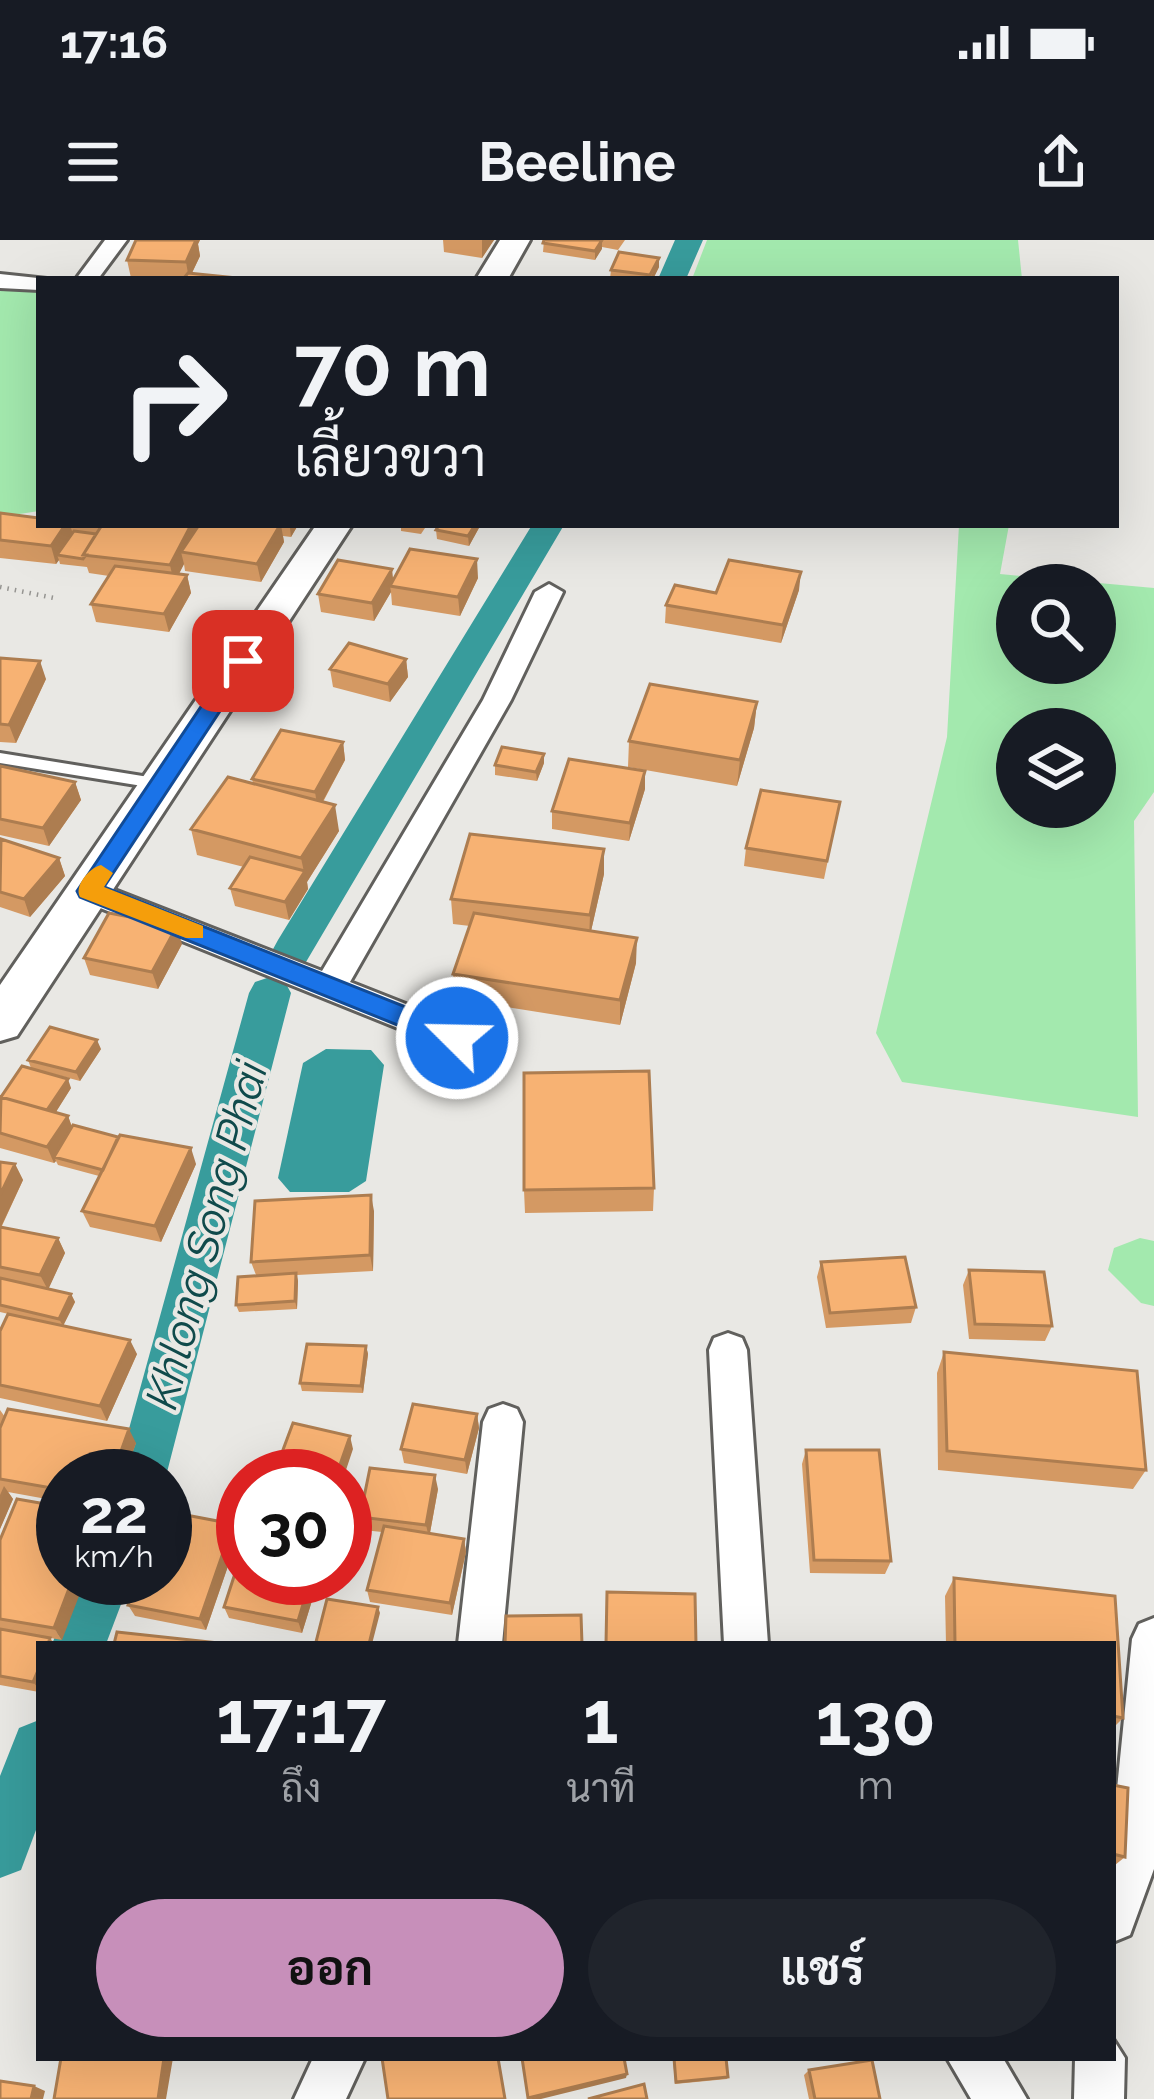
<!DOCTYPE html>
<html lang="th">
<meta charset="utf-8">
<style>
:root{--surface:#171b24;--page:#20242c;--text:#f1f3f6;--muted:#9ea1a6;--accent:#c78fba}
body{margin:0;font-family:Raleway,Sarabun,sans-serif;background:var(--page);color:var(--text);height:100vh;display:flex;flex-direction:column;font-size:45px;white-space:nowrap}
*{box-sizing:border-box;margin:0}
p{font-size:39px;color:var(--muted)}
.icon{flex:none;width:66px;height:66px;fill:none;stroke:currentColor;stroke-width:2;stroke-linecap:round;stroke-linejoin:round}
.map{position:relative;flex:1;overflow:hidden}
.side{position:absolute;left:36px;top:1401px;width:1080px;height:420px;display:flex;flex-direction:column;background:var(--surface);border-radius:0px;box-shadow:0 12px 48px #0002}
.side>*{flex:none}
.guide{position:absolute;left:36px;top:36px;width:1083px;height:252px;border-radius:0px;box-shadow:0 12px 48px #0002;background:#171b24;color:var(--text);overflow:hidden}
.tools{position:absolute;left:996px;top:324px;display:grid;gap:24px}
.tools a{display:grid;place-items:center;width:120px;height:120px;border-radius:50%;background:var(--surface);box-shadow:0 12px 48px #0002;font-size:60px}
.speed{position:absolute;left:36px;top:1209px;display:flex;gap:24px;font-size:60px;font-weight:700;text-align:center}
.speed>*{display:grid;place-content:center;width:156px;height:156px;border-radius:50%;background:var(--surface);box-shadow:0 12px 48px #0002;line-height:1}
.speed small{font-size:30px;font-weight:400}
.speed .limit{border:18px solid #d22;background:#fff;color:#111}
.pin{position:absolute;display:grid;place-items:center;width:102px;height:102px;color:#fff;margin:-51px;border-radius:24px;box-shadow:0 6px 18px #0006}
.me{position:absolute;width:132px;margin:-66px;rotate:293deg;stroke-linejoin:round;filter:drop-shadow(0 0 9px #0008)}
.turn{display:flex;align-items:center;gap:42px;height:252px;padding:0 60px;font-size:54px}
.turn .icon{width:156px;height:156px;stroke-width:2.5}
.turn b{display:block;font-size:84px;line-height:102px}
.eta{display:flex;justify-content:space-evenly;align-items:center;height:204px;text-align:center}
.eta b{font-size:72px;font-weight:700;line-height:84px}
.cta{display:flex;gap:24px;margin-top:auto;padding:24px 60px}
.cta a{flex:1;height:138px;border-radius:72px;background:var(--accent);color:#111;font-size:48px;font-weight:700;line-height:138px;text-align:center}
.cta a+a{background:var(--page);color:var(--text)}
.status{display:flex;justify-content:space-between;align-items:center;height:84px;padding:0 60px;background:var(--surface);direction:ltr}
.status svg{height:33px;fill:currentColor}
header{display:flex;justify-content:space-between;align-items:center;height:156px;padding:0 60px;background:var(--surface);font-size:54px;font-weight:700}
.map>svg:first-child{display:block}
</style>
<div class="status"><b>17:16</b><svg viewBox="0 0 49 12"><path d="M0 12V9h3v3zM5 12V6h3v6zM10 12V3h3v9zM15 12V0h3v12zM26 1h20v11H26zM47 4h2v5h-2z"/></svg></div>
<header><svg class="icon" aria-label="menu" viewBox="0 0 24 24"><path d="M4 6h16M4 12h16M4 18h16"/></svg>Beeline<svg class="icon" aria-label="share" viewBox="0 0 24 24"><path d="M12 15V3M7 8l5-5 5 5M5 13v7h14v-7"/></svg></header>
<div class="map">
<svg width="1154" height="1859" viewBox="0 0 1154 1859">
<rect width="100%" height="100%" fill="#e9e8e4"/>
<path fill="#a3e9ae" fill-rule="evenodd" d="M707,0h311l4,39h-330z
M0,49l39,2v220l-39,6z
M959,285h50l-9,49 154,14v204l-20,29 4,296 -236,-35 -26,-49 71,-296zM1017,345h78v78h-78zM1017,489h78v78h-78z
M1140,998l14,3v65l-13,-3 -33,-33 6,-22z"/>
<path fill="#389c9c" d="M326,809l45,1 13,15 -18,116 -17,11h-59l-12,-14 25,-115z"/>
<g fill="none" stroke-linecap="round" stroke-linejoin="round">
<path fill="#389c9c" fill-rule="evenodd" d="M675,0h28l-17,39h-28z
M532,285h32l-258,437 -14,4 -14,-4 -6,-11 6,-11z
M270,737l15,5 6,11 -125,483h-50l133,-483 6,-11z
M79,1338h52l-25,66h-54z
M39,1480v102l-18,48 -21,8v-102l19,-48z"/>
<g stroke="#61605d" stroke-width="6">
<path id="lane" d="M0,513l161,26 8,5 -8,5 -161,-26z"/>
</g>
<g stroke="#61605d" stroke-width="6">
<path id="street" d="M105,0h22l-29,39h-22z
M0,34l47,5h-8v11l-39,-2z
M549,344l14,8 -52,108 -161,282 119,47 5,9 -5,9 -12,4 -12,-4 -367,-148 -5,-8 5,-8 11,-3 233,91 161,-271 52,-108z
M728,1093l14,5 5,12 21,294h-44l-15,-294 5,-12z
M503,1164l14,5 6,13 -21,222h-44l25,-222 6,-13z
M1154,1378v251l-24,66 -17,7v-113l19,-190 7,-15z
M1113,1799l12,19 -1,41h-50l1,-41h38z
M313,1818h52l-19,41h-52z
M947,1818h56l24,41h-56z"/>
</g>
<g stroke="#61605d" stroke-width="6">
<path id="secondary" d="M500,0h30l-22,39h-32z
M316,285h36l-335,511 -17,5v-56z"/>
</g>
<path stroke="#959491" stroke-width="4.5" stroke-dasharray="1.5 6" stroke-linecap="butt" d="M0,347l54,11"/>
<use href="#lane" fill="#fff" fill-rule="evenodd"/>
<use href="#street" fill="#fff" fill-rule="evenodd"/>
<use href="#secondary" fill="#fff" fill-rule="evenodd"/>
</g>
<path fill="#d49963" d="M136,0h64l-2,4 2,12 -8,17 55,6 -116,-1 -4,-18z
M443,0h51l-12,18 -38,-6z
M544,0h81l-7,10 -16,-3 -7,13 -52,-8z
M659,18v9l-6,12h-43l1,-9z
M0,273l39,12h158l1,2 100,-2 -7,12 -8,-1 1,6 -23,40 -76,-11 -1,-7 -5,10 8,1 4,18 -22,39 -73,-10 -5,-18 18,-28 -20,-3 -2,-6 -27,-3 -1,-4 -3,4 -56,-6z
M401,285h26l-6,9 -20,-3z
M480,286l-11,20 -32,-7 -1,-9z
M478,338l-18,38 -68,-11 -1,-13 -17,29 -53,-9 -3,-18 75,-13z
M799,350l-18,53 -116,-20 1,-18 50,-12z
M0,418l46,21 -30,64 -16,-1z
M406,419l2,18 -18,25 -57,-15 -3,-18z
M757,462l-3,26 -17,58 -109,-19 1,-26z
M343,502l2,18 -22,42 16,29 -32,51 1,7 -19,31 -54,-14 -5,-18 14,-21 -47,-12 -6,-26 62,-46 -1,-4z
M544,523l-7,18 -42,-6v-10z
M0,526l75,16 6,18 -32,46 -49,-11z
M645,549l-16,52 -77,-12v-18z
M840,562l-16,77 -80,-13 2,-18z
M0,601l59,17 6,18 -35,41 -30,-10z
M604,634l-13,57 45,32 -16,62 -165,-26 -2,-25 17,-48 -17,-2 -2,-25z
M182,704l-24,45 -68,-14 -6,-17z
M101,809l-21,32 -49,-13 -3,-8z
M71,848l-16,25 13,3 4,11 124,37 -35,78 -71,-15 -8,-16 17,-35 -41,-11 -2,-4 -2,2 -54,-15v-49z
M0,922l15,2 8,16 -22,48 57,10 7,15 -17,36 23,5 4,8 -12,24 74,28 -30,67 -107,-23v-67l26,-13 -26,-6z
M654,948l-1,23 -128,2 -1,-23z
M374,971l-1,60 -76,4 1,6 -1,28 -58,3 -3,-7 20,-30 -5,-13z
M821,1022l95,45 -5,16 -85,5 -9,-51z
M969,1030l83,56 -7,15 -76,-2 -6,-54z
M366,1106l2,8 -5,39 -61,-2 -2,-8z
M944,1112l202,118 -13,19 -195,-19 -1,-97z
M0,1170l5,7 131,26 -12,33h-61v26l-55,-10 5,7 -13,30z
M477,1174l2,14 -12,46 -63,-11 -3,-14z
M806,1210l85,111 -6,13 -75,-1 -8,-109z
M438,1249l-8,44 34,6 2,13 -14,63 -82,-13 -3,-12 15,-58 -19,-2 -3,-13z
M233,1284l5,13 -32,93 -71,-14 -7,-11z
M0,1300l62,100 -62,-11z
M319,1338l-17,55 -73,-15 -5,-11z
M954,1338l159,66h-167l-1,-48z
M0,1389l50,9 5,6h-16v48l-39,-7z
M1113,1476l10,2 -10,10z
M1113,1545l12,72 -10,8 -2,-1z
M673,1818h53l2,19 -1,2 -52,5z
M809,1830l71,29h-71l-5,-24z"/>
<path fill="#ad7d50" d="M194,0h6l-2,4 2,12 -11,23 -3,-17z
M482,0h12l-12,18z
M602,0v9l-7,11v-9z
M659,18v9l-6,12h-3z
M65,285h5l4,12 -17,18 2,5 -3,4 -5,-18z
M191,285h6l3,11 -19,16 3,12 -10,19 -4,-18z
M281,285l3,17 -23,40 -4,-18z
M291,285h7l-7,12 -1,-9z
M475,285l5,1 -11,20 -1,-10z
M477,319l1,19 -18,38 -2,-19z
M392,329l2,18 -4,-1 1,6 -17,29 -2,-18z
M801,332l-2,18 -18,53 2,-18z
M187,335l4,18 -22,39 -5,-18z
M406,419l2,18 -18,25 -2,-18z
M40,421l6,18 -30,64 -7,-18z
M757,462l-3,26 -17,58 3,-26z
M343,502l2,18 -27,50 -3,-18z
M544,514v9l-7,18 -1,-9z
M645,531v18l-16,52 1,-18z
M75,542l6,18 -32,46 -6,-18z
M335,565l4,26 -32,51 1,7 -19,31 -4,-18 19,-30 -3,-14z
M604,609v25l-15,66 1,-25z
M59,618l6,18 -35,41 -6,-18z
M177,686l5,18 -24,45 -6,-17z
M637,698l-1,25 -16,62v-25z
M97,800l4,9 -21,32 -4,-9z
M68,839l3,9 -20,32 -4,-9z
M68,876l6,17 -20,24 2,4 -2,2 -7,-16z
M191,908l5,16 -35,78 -6,-16z
M15,924l8,16 -23,49v-34z
M371,955l3,16 -1,60 -3,-16z
M58,998l7,15 -17,37 -8,-15z
M296,1033l2,8 -1,28 -2,-8z
M71,1054l4,8 -12,24 -4,-7z
M130,1100l7,14 -30,67 -7,-15z
M366,1106l2,8 -5,39 -2,-7z
M477,1174l2,14 -12,46 -2,-14z
M129,1189l7,14 -12,33h-12z
M350,1196l3,13 -9,27h-8z
M435,1235l3,14 -9,49 -3,-13z
M4,1246l9,13 -13,30v-34z
M233,1284l5,13 -32,93 -6,-11z
M464,1299l2,13 -14,63 -2,-12z
M73,1338h13l-24,62 -8,-12z
M311,1338h8l-17,55 -4,-12z
M378,1367l2,6 -8,31h-3z
M39,1428v21l-6,-7z
M164,1818h9l-7,41h-8z
M627,1834l-1,4 -85,21h-13z
M34,1846l11,5 -2,8h-12z"/>
<path fill="#f7b273" stroke="#ad7d50" stroke-width="3" d="M136,0h60l-10,22 -59,-2z
M544,0h58l-7,11 -52,-8z
M619,12l40,6 -9,17 -39,-5z
M188,33l59,6h-64z
M0,273l39,5v7h26l-14,21 -51,-6z
M102,285h89l-21,40 -87,-10z
M199,285h81l-23,39 -76,-12z
M439,285h36l-7,11 -32,-6z
M74,291l22,3 -13,21h3l-3,4 -26,-4z
M410,309l67,10 -19,38 -68,-11z
M338,320l54,9 -20,34 -54,-9z
M729,320l72,12 -18,53 -117,-20 9,-20 41,8z
M115,326l72,9 -23,39 -73,-10z
M349,403l57,16 -18,25 -58,-15z
M0,418l40,3 -31,64 -9,-1z
M650,444l107,18 -17,58 -111,-19z
M281,490l62,12 -28,50 -63,-13z
M502,507l42,7 -8,18 -41,-7z
M569,519l76,12 -15,52 -78,-12z
M0,526l75,16 -32,46 -43,-9z
M228,537l107,28 -34,53 -110,-29z
M761,550l79,12 -13,59 -81,-13z
M470,594l134,15 -14,66 -139,-16z
M1,599l58,19 -35,41 -24,-7z
M250,617l55,14 -20,31 -55,-14z
M109,673l68,13 -25,46 -68,-14z
M474,673l163,25 -17,62 -167,-26z
M50,787l47,13 -21,32 -48,-12z
M22,826l46,13 -21,31 -46,-13z
M649,831l5,117 -130,2v-117z
M1,857l67,19 -21,31 -47,-14z
M73,885l45,12 -15,33 -49,-13z
M120,895l71,13 -36,78 -73,-15z
M0,922l15,2 -15,31z
M371,955l-1,60 -119,7 4,-61z
M0,987l58,11 -18,37 -40,-8z
M905,1017l11,50 -86,6 -9,-51z
M969,1030l75,2 8,54 -77,-2z
M296,1033l-1,28 -59,4 2,-28z
M0,1038l71,16 -12,25 -59,-14z
M8,1074l122,26 -30,66 -100,-21v-54z
M307,1104l59,2 -5,40 -61,-3z
M944,1112l193,19 9,99 -199,-19z
M413,1164l64,10 -12,46 -64,-11z
M8,1169l121,20 -17,47h-49v14l-63,-11v-51z
M293,1183l57,13 -14,40h-53l-9,-2z
M806,1210h73l12,111 -77,-1z
M370,1228l65,7 -9,50 -66,-8z
M17,1259l46,8v71h10l-19,50 -54,-9v-79z
M165,1271l68,13 -33,95 -72,-14 9,-27h28z
M384,1286l80,13 -14,64 -83,-13z
M243,1309v29h68l-13,43 -74,-14z
M954,1338l161,18 8,122 -10,-2v-72h-158z
M607,1352l88,2 1,50h-90z
M327,1359l51,8 -9,37h-38l-15,-2z
M581,1375l1,29h-77l1,-28z
M0,1389l50,9 -2,6h-9v24l-6,14 -33,-6z
M117,1392l111,12h-114z
M1113,1545l15,3 -3,69 -12,-3z
M61,1818h103l-6,41h-104z
M382,1818h116l7,41h-117z
M522,1818h102l3,16 -99,24z
M674,1818h52l2,19 -52,5z
M872,1820l8,39h-65l-6,-29z
M0,1841l34,5 -3,13h-31z
M644,1844l3,15h-59z"/>
<path fill="#1a73e8" stroke="#114b97" stroke-width="3" d="M243,414l10,7 -149,226 362,144 3,7 -3,7h-19l-367,-148 -3,-6 158,-235z"/>
<path fill="#f59e0b" d="M101,625l12,8 -9,14 99,39v12h-17l-106,-41c-6,-11 9,-29 21,-32z"/>
<g text-anchor="middle" stroke-width="9" stroke-linejoin="round" paint-order="stroke">
<g font-size="45" font-style="italic" fill="#104a4b" stroke="#e9e8e4">
<text transform="translate(206 995) rotate(-75)" y="16">Khlong Song Phai</text>
</g>
</g>
</svg>
<div class="tools">
<a><svg class="icon" aria-label="search" viewBox="0 0 24 24"><circle cx="10" cy="10" r="6"/><path d="M15 15l6 6"/></svg></a>
<a><svg class="icon" aria-label="layers" viewBox="0 0 24 24"><path d="M12 4l9 5-9 5-9-5zM3 14l9 5 9-5"/></svg></a>
</div>
<div class="speed"><div>22<small>km/h</small></div><div class="limit">30</div></div>
<div class="pin" style="left:243px;top:421px;background:#d93025"><svg class="icon" aria-label="arrive" viewBox="0 0 24 24"><path d="M6 21V4h12l-3 4 3 4H6"/></svg></div>
<svg class="me" style="left:457px;top:798px" viewBox="-20 -20 40 40"><circle r="17" fill="#1a73e8" stroke="#fff" stroke-width="3"/><path d="M0-11L8 9 0 5-8 9z" fill="#fff"/></svg>
<div class="guide">
<div class="turn"><svg class="icon" aria-label="right" viewBox="0 0 24 24"><path d="M7 20v-9h11M14 6l5 5-5 5"/></svg><div><b>70 m</b>เลี้ยวขวา</div></div>
</div>
<section class="side">
<div class="eta">
<div><b>17:17</b><p>ถึง</p></div>
<div><b>1</b><p>นาที</p></div>
<div><b>130</b><p>m</p></div>
</div>
<div class="cta"><a>ออก</a><a>แชร์</a></div>
</section>
</div>
